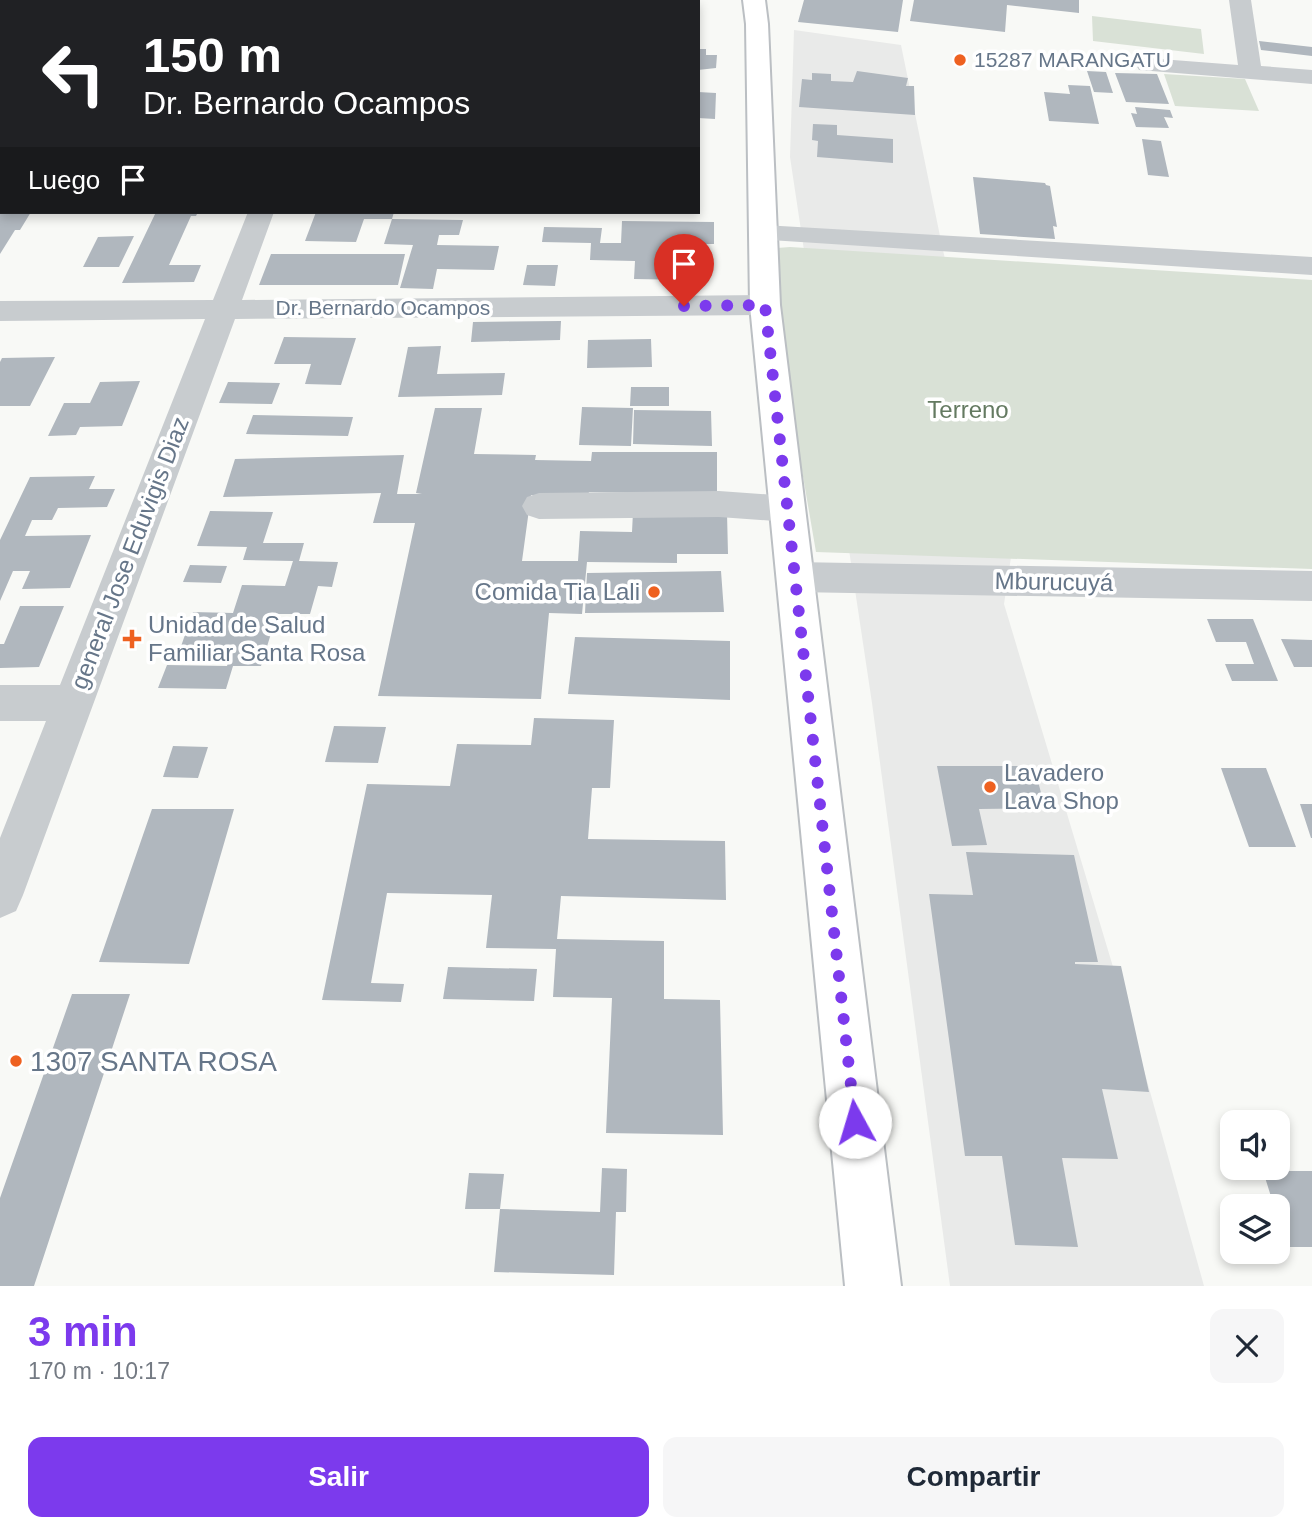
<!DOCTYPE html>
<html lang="es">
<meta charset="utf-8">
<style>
:root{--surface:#fff;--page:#f6f6f7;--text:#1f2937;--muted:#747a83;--accent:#7c3aed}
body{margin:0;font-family:Helvetica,sans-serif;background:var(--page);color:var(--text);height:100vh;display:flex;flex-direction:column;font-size:26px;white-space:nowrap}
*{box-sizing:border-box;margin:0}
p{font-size:23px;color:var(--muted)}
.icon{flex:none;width:38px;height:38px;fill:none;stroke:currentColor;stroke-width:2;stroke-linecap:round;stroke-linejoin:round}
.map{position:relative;height:1286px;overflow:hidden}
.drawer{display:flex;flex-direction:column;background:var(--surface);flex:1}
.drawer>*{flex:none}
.hud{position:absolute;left:0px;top:0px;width:700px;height:214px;box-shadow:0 4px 10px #0003;background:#202124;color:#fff;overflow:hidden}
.buttons{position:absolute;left:1220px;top:1110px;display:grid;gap:14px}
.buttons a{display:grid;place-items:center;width:70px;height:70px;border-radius:14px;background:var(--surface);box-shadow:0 4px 10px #0003;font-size:35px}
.pin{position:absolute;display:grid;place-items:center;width:60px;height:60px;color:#fff;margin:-72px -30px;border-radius:50% 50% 50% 0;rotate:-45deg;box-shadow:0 0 7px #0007}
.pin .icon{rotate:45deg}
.me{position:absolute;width:77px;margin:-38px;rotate:354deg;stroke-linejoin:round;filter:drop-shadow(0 0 5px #0008)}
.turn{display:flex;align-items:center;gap:24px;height:147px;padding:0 28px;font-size:32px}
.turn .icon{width:91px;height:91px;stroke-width:2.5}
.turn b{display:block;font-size:49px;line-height:60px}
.then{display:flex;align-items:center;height:66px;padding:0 28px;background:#0003;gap:14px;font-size:26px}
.round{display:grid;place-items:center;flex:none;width:74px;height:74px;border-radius:14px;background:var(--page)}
.summary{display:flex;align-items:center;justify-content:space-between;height:119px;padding:0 28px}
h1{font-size:42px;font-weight:600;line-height:52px;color:var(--accent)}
.action{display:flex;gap:14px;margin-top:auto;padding:14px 28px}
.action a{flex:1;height:80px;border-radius:14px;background:var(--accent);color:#fff;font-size:28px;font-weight:600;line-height:80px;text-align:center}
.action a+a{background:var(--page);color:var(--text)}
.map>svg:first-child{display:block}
</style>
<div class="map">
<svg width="1312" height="1286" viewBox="0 0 1312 1286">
<rect width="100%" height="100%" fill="#f8f9f6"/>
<path fill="#e9eae9" d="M794,30l107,15 40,196 70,316 -7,47 140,466 60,216h-254l-78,-583 -82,-546z"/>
<path fill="#d9e1d6" d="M1092,16l109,13 3,25 -111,-13z
M1164,74l81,5 14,32 -84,-5z
M790,247l522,33v289l-496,-17 -52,-303z"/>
<path fill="#b0b7be" d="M804,0h99l-5,32 -100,-10z
M914,0h165v13l-72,-8 -2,27 -95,-11z
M1259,41l53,6v9l-51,-6z
M698,49h8v6h11l-1,13 -18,2z
M857,71l51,7 -2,8h8l1,29 -116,-8 3,-28 10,1v-7l19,1v7l22,1z
M1087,71l19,1 7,21 -19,-1z
M1115,73l42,1 12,30 -43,-2z
M1068,85l22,1 9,38 -50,-3 -5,-29 26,2z
M698,92l18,1 -1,26 -17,-1z
M1135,107l35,3 3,8 -9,-1 5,11 -33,-1 -5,-14 6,1z
M813,124l24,1v10l56,4v24l-76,-6 1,-16 -6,-1z
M1142,139l19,2 8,36 -21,-2z
M973,177l72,6 1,2 4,1 7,41 -4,-1 2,13 -75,-5z
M0,212h31l-11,18h-5l-15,24z
M156,212h42l-2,4h-5l-22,49h32l-7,17 -72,1z
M316,212h78l-2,7h-28l-8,23 -51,-1z
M392,219l71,1 -4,15h-20l-2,10 62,1 -5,24 -57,-1 -4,20 -33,-1 13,-43 -29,-1z
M622,221l92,1v22h-26v36l-54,-1 1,-18 -45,-1 1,-17 -49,-1 2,-15 58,1 -2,15h21z
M134,236l-15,31h-36l15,-30z
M271,254h134l-7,31h-139z
M527,265h31l-3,21 -32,-1z
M561,321l-1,19 -89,2 2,-20z
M284,337l72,1 -15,47 -36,-1 6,-20h-37z
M651,339l1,28 -65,1 1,-28z
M441,346l-4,28 68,-1 -3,22 -104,2 10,-50z
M55,357l-25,49h-30v-44l2,-4z
M140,381l-18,45 -42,1 -4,8 -28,1 16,-33h26l10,-21z
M228,382l52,1 -8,21 -53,-1z
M631,387h38v19h-39z
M582,407l51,1 -2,38 -52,-1z
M435,408h47l-8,46 62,1 -1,5 56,1 1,-9h125v42l-128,-2 -1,3h-57l-9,66h56l2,-30 52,1 1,-20 94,1 1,41h-51v9l-90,-1 -5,52 -33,-1 -8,86 -163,-3 37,-173h-42l8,-30 -158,4 12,-38 169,-4 -7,39h25l-6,-1z
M634,410l77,1 1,35 -79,-2z
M253,415l100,2 -5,19 -102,-2z
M95,476l-6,13h26l-8,18 -49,1 -6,12h-20l-7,16 66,-1 -21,53 -48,1 8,-18h-17l-13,30v-61l30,-63z
M210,511l63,1 -10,31h41l-5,18 39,1 -6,25 -14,-1 -8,28h-33l-16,52h-28l-7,23 -68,-1 9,-23 60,1 4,-13 -52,-1 14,-40 40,1 9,-28 43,1 8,-25 -50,-1 4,-13 -50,-1z
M190,565l37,1 -6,17 -38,-1z
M721,571l3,41 -139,1 2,-40z
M20,606h44l-25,61 -39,1v-24h4z
M1207,619h46l25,62h-46l-7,-17h29l-8,-22h-30z
M575,637l155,4v59l-162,-6z
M1281,639l31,1v27h-18z
M534,718l80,2 -4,68h-18l-4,51 137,2 1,59 -165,-4 -4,43 107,2v58l56,1 3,135 -117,-2 6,-135 -59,-1 3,-48 -70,-1 6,-53 -105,-2 -16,90 33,1 -3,18 -79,-2 45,-216 83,2 7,-42 74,1z
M334,726l52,1 -8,36 -53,-1z
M173,746l35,1 -10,31 -35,-1z
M937,766h97l11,42 -66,1 8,36 -35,1z
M1221,768h45l30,79h-47z
M1300,804h12v34h-1z
M152,809h82l-45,155 -90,-2z
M966,852l108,3 24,107h-23v2l46,2 28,126 -47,-3 16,70 -56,-1 16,89 -63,-2 -13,-89h-37l-36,-262 44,1z
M448,967l89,2 -3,32 -91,-2z
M72,994h58l-96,292h-34v-88z
M602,1168l25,1 -1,43h-10l-2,63 -120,-3 6,-63 100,3z
M1263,1171h49v76h-26l-8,-29v-12h-4z
M469,1173l35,1 -4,35h-35z"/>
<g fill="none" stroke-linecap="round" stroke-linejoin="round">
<g stroke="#bbbfc3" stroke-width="4">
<path id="major" d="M743,0h22l3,24 12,281 121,981h-56l-95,-981 -4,-281z"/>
</g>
<path fill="#c8cccf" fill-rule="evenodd" d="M331,0h22l-22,2z
M1229,0h22l10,66 51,4v14l-173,-14 -3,-5 3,-5 8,-2 91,7z
M0,72h2v14h-2z
M248,212h26l-32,88 523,-5 10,3 5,7 -5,7 -10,3 -530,4 -212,576 -7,16 -16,7v-80l46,-117h-46v-36h60l145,-366 -205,2v-20l213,-1z
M763,225l549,32v18l-559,-36 -4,-6 4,-6z
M719,491l69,5 12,4 5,9 -5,9 -12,4 -69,-5 -180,2 -12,-4 -5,-9 5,-9 12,-4z
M795,562l517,9v30l-517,-9 -13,-4 -5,-11 5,-11z"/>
<use href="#major" fill="#fff" fill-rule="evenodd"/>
</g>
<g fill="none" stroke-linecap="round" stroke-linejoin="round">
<path stroke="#7c3aed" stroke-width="12" stroke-dasharray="0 21.6" d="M684,306l81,-1 90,817"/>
</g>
<g fill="#ee6120" stroke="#fff" stroke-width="2.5">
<circle cx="960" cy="60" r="7"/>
<circle cx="654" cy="592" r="7"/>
<path d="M128.5 628.5h7v7h7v7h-7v7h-7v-7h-7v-7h7z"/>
<circle cx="990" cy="787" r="7"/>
<circle cx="16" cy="1061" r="7"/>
</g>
<g text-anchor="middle" stroke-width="7" stroke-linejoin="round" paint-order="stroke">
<g font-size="21" fill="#667689" stroke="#fff" text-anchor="start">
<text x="974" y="67">15287 MARANGATU</text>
</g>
<g font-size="21" fill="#667689" stroke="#fff">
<text x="383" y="315">Dr. Bernardo Ocampos</text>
</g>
<g font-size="24" fill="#647a61" stroke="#fff">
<text x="968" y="418">Terreno</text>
</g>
<g font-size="24" fill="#667689" stroke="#fff">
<text transform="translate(130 553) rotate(-69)" y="8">general Jose Eduvigis Diaz</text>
<text transform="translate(1054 582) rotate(1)" y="8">Mburucuyá</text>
</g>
<g font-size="24" fill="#667689" stroke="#fff" text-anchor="start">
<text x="640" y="600" text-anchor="end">Comida Tia Lali</text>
<text x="148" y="633">Unidad de Salud<tspan x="148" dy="28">Familiar Santa Rosa</tspan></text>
<text x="1004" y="781">Lavadero<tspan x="1004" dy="28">Lava Shop</tspan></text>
</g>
<g font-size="28" fill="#667689" stroke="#fff" text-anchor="start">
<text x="30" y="1071">1307 SANTA ROSA</text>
</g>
</g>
</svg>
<div class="buttons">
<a><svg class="icon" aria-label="sound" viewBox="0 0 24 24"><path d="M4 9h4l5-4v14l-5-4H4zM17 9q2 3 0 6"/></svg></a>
<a><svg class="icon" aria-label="layers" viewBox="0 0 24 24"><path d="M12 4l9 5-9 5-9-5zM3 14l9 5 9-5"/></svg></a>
</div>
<div class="pin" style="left:684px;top:306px;background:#d93025"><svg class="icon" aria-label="arrive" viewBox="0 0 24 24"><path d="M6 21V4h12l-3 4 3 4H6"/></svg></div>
<svg class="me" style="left:855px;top:1122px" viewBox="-20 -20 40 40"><circle r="19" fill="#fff"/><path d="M0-13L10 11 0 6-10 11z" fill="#7c3aed"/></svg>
<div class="hud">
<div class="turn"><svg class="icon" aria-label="left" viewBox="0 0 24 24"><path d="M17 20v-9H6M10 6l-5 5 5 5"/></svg><div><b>150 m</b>Dr. Bernardo Ocampos</div></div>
<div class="then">Luego<svg class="icon" aria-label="arrive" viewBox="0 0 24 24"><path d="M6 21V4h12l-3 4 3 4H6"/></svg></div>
</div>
</div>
<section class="drawer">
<div class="summary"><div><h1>3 min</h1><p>170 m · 10:17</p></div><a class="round"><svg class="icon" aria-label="close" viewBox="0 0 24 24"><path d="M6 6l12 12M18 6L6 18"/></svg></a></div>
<div class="action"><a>Salir</a><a>Compartir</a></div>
</section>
